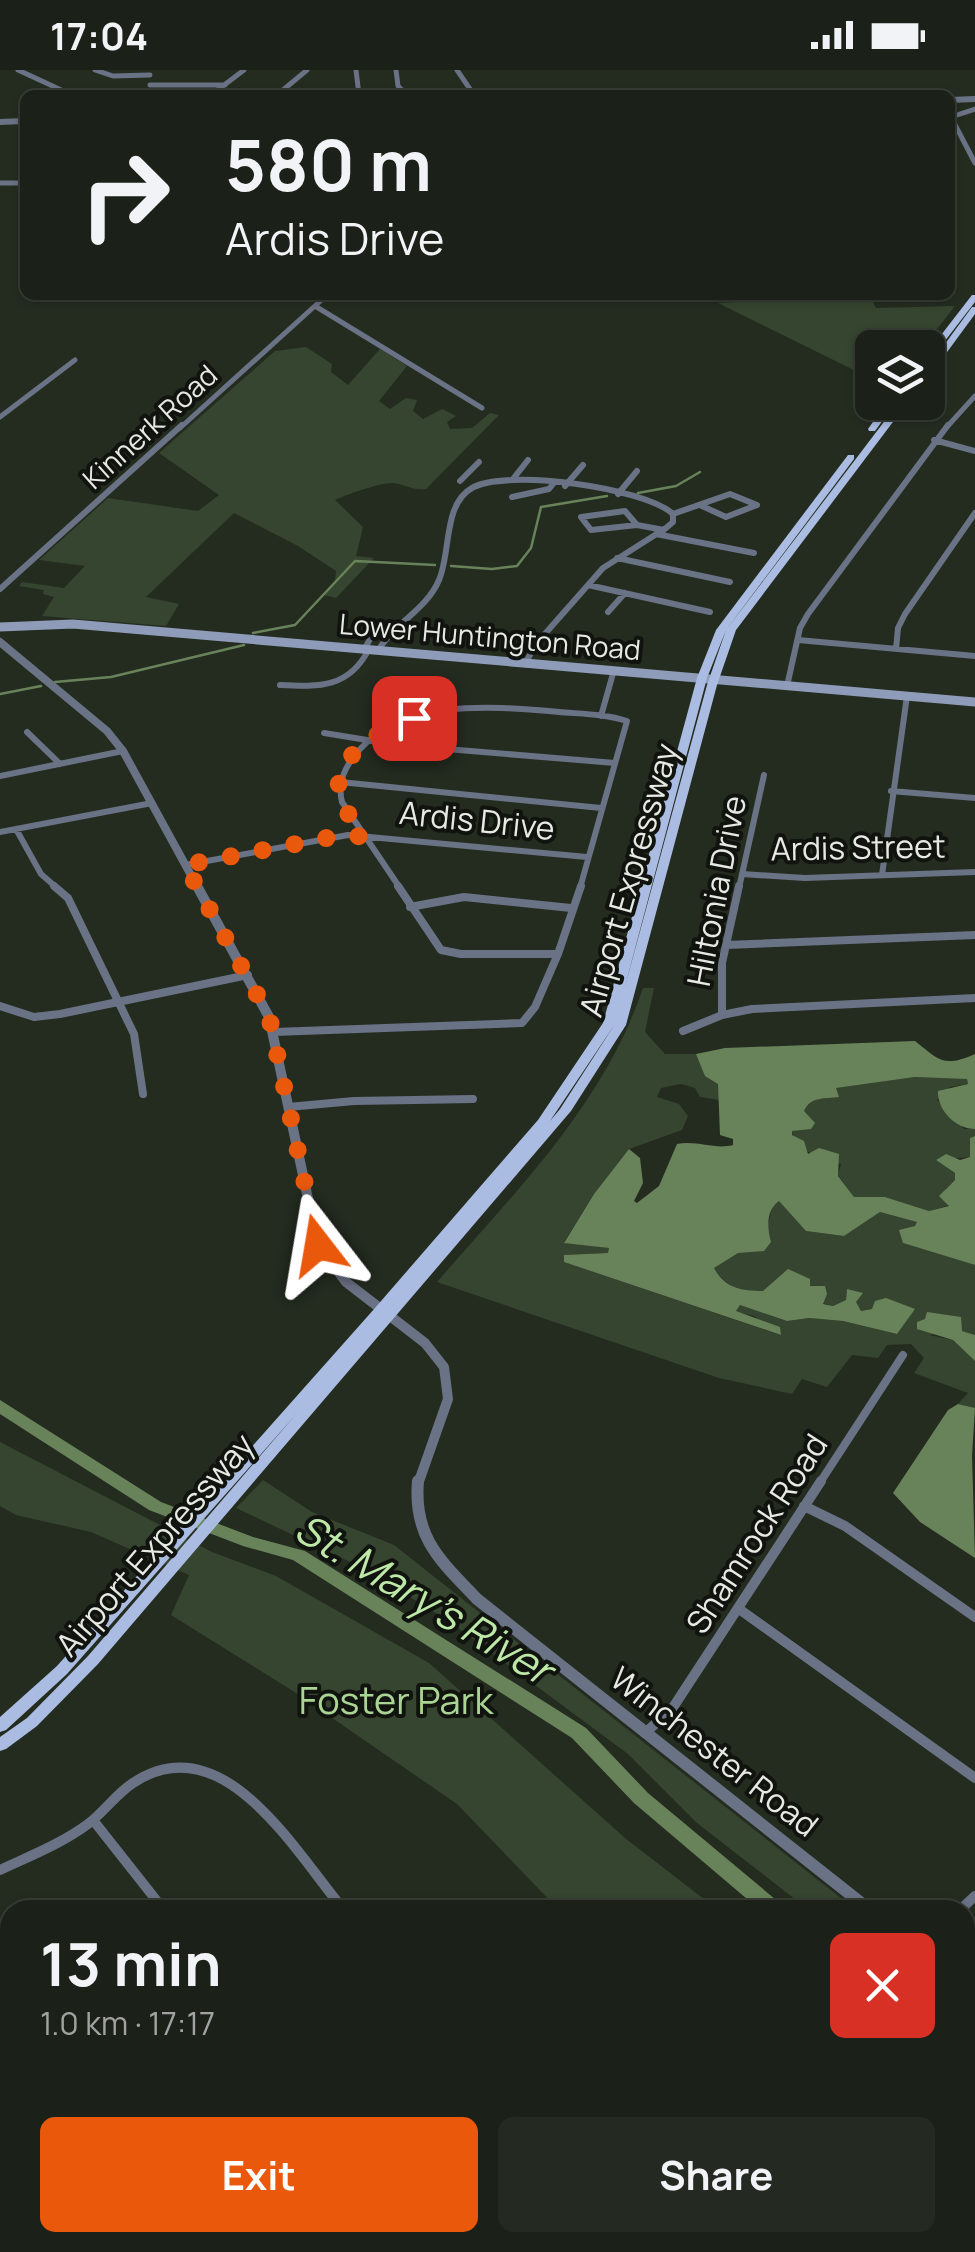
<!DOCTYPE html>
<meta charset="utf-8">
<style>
:root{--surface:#1b2118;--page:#242921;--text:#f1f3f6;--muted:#a0a3a2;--line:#393e37;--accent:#ea580c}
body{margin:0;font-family:Manrope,sans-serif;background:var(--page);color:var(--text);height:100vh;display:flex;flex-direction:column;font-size:38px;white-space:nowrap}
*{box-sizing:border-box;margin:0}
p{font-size:32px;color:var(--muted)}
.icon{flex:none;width:55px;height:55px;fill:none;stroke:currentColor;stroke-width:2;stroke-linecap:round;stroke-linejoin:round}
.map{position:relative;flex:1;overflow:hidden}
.drawer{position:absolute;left:0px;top:1830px;width:975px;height:352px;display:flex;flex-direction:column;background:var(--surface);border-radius:30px 30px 0 0;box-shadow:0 2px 8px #0004,0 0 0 2px var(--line)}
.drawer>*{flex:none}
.hud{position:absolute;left:20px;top:20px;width:935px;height:210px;border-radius:15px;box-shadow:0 2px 8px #0004,0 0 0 2px var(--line);background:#1b2118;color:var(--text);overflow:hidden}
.controls{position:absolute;left:855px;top:260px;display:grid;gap:20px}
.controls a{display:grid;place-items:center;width:90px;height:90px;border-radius:15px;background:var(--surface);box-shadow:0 2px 8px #0004,0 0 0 2px var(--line);font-size:50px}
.pin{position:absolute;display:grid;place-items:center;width:85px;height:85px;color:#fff;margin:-42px;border-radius:20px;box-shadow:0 5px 15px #0006}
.me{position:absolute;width:110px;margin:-55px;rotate:346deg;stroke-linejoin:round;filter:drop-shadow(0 0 8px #0008)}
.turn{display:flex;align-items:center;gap:35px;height:210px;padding:0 40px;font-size:45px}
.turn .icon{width:130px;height:130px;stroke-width:2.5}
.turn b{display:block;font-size:70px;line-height:85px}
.round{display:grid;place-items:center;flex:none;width:105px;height:105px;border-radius:15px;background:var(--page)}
.overview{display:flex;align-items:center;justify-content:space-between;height:170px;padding:0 40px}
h1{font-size:60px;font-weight:700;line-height:75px}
.cta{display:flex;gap:20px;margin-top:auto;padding:20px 40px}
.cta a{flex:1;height:115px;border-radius:15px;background:var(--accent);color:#fff;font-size:40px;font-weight:700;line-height:115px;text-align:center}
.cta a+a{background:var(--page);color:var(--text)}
.status{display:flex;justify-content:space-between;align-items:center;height:70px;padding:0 50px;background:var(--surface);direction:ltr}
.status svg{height:28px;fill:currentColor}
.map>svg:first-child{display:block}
</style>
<div class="status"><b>17:04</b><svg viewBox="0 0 49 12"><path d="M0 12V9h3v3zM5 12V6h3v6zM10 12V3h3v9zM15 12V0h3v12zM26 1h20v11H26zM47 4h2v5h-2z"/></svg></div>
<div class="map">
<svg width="975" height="2182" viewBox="0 0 975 2182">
<rect width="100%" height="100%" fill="#242c20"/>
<path fill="#36452f" d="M734,225h135l7,13 79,-2 -32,41 -51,1v31l-154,-76 18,-1z
M306,277l26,17 -1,8 17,13 32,-36 27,17 -28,35 11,8 16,-11 11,2 -4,11 10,8 19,-10 14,7 -9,6 3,7 22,-1 18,-15 9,2 -73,74c-14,2 -21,-5 -34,-6 -10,-1 -47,12 -57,17l28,27 -7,29 18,2 -38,40 -12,-3 11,-14 1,-10 -38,-25 -64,-33 -88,84 33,7 -13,22 -124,-10 12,-19 -11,-3 1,-4 -25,-4 3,-4 42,6 21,-22 -46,-6 69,-62 90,13 21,-16 -60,-42 116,-102z
M643,918h11l-9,44 20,22h31l22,30 2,16 -20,-3 -5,-9 -14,-4 -20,4 -4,9 22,7 9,12 -6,14 -53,19 -35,45 -30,48 46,6 -2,5 -43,2 -1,7 216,73 -26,-19 -19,-4 5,-7 47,16 22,-3 34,3 54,13 17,-25 -19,-5 -34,7 -14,-22 -1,11 -13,6 -11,-3 5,-9 -8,-8c-37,-2 -82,21 -105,-18l53,-40 6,-23 7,-5 26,31 38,5 36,-24 38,10 -15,21 72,22v70l-13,-4 -33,4 24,5 22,21v47l-17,-4 10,-11 -54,-20 10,-15 -13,-14 -24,1 -9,13 -26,-3 -25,32 -25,-8 -10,15 -73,-16 -282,-96c79,-91 167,-178 206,-294z
M915,1007l52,1 1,6 -18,3 -13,13 27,29h11v7l-5,2v19l-34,3 19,13v7l-10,9 5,16 -21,6 -44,-14h-31l-16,-22 3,-11c-23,-7 -40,-10 -50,-33l21,-3 -8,-17c8,-15 21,-12 34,-15l-3,-8z
M0,1372l212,110 64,24 153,87 196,175 93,72h-159l-102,-106 -164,-113 -122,-76 18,-40 -98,-43 -75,-17 -16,-9z
M263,1410l49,32 82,33 462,365h-47l-112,-87 -69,-69 -178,-132 -85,-53 -129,-61z
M965,2087l10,13v82h-100l-8,-9 98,-1z"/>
<path fill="#68835a" d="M915,971c24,19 28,27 60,13v75c-19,0 -38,-19 -37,-38l30,-7 -1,-5 -52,-2 -79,11 3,9c-14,2 -28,-1 -35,14l11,12 -4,6 -19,2v4l12,6 4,13 11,-6 20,6 -1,22 16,21h31l44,14 20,-5 -10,-10 16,-16v-7l-19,-13 10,-6 14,6 10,-3v-19l5,-2v129l-72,-22 -4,-13 16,-4 2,-4 -37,-10 -36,24 -38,-5 -27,-30c-13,9 -12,27 -8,41l-7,9 -26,2 -24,15c11,20 27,23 49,23l25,-22 22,10v7h15l2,8 -4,10 10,2 13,-6 1,-11 16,4 -7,9 5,9 11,-2 3,-8 11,-3 29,11 -18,25 -54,-13 -34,-3 -22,3 -47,-16 -4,6 44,16 1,8 -217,-73v-7l44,-2 1,-5 -45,-5 30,-49 35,-45 11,9 3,25 -9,18 3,2 22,-17 18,-42c20,-4 38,6 56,1v-6l-13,-4 -2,-51 -13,-8 -9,-22 29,-6z
M927,1242l34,5 1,14 13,4v26l-22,-21 -36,-11v-7l8,-3z
M958,1334l17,4 -3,48 3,102 -55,-36 -27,-29 55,-83z"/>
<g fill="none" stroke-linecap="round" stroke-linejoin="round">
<path stroke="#68835a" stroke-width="2.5" d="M638,423l38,-7 24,-14
M451,496l41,3 25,-3 14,-18 10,-41 66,-11
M253,563l42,-8 60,-64 80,4
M55,612l56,-5 133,-32
M0,624l41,-8"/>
<path fill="#68835a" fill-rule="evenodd" d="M0,1330l161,102 92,35 52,14 281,177 62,65 133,111 3,6h-24l-126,-107 -62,-65 -279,-178 -50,-14 -94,-36 -149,-96z
M965,2012l10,6v25l-10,-6z"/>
<path stroke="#6a7285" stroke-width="5" d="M18,0l54,25
M95,0l18,6 37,-1
M356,0l3,25
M396,0l2,16 7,7
M457,0l17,25
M150,15h75
M284,19l24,6
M211,25l33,-25
M277,25l30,-25
M975,39l-24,8 24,46
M0,113h25
M315,236l167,102
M0,347l75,-57
M180,358l147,-133
M946,358l29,-32"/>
<path stroke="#6a7285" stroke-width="6" d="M934,370l41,11
M513,409l15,-19
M460,411l19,-19
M565,416l18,-21
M618,424l19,-23
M512,427l37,-8 4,-5
M625,441l12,14 -46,5 -10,-13z
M673,444l57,-20 27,11 -31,12 -24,-11
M637,455l27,5
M656,464l98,19
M617,488l113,24
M588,515l122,27
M0,519l182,-164
M608,542l17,-19
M798,570l177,16
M365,578l9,-16 19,-5
M379,579c16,-26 48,-40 60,-69 12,-27 4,-76 33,-92 35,-20 173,0 201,26
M896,579l2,-21 7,-14 70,-101
M526,592l10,-18 67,-76 63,-40 7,-6v-8
M280,615c40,2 69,3 89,-36
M787,616l13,-58 8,-14 140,-189
M601,646l13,-46
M27,662l33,32
M324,663l74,12 217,18
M0,706l123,-25
M340,712l261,26
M891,721l84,7
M16,759l25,45 16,14
M0,762l152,-29
M185,795l163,-30 239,22
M742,804l63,4 170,-6
M882,805l25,-179
M400,818l-58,-86c-4,-16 0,-29 10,-43 44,-62 139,-53 207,-47 23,2 46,2 68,9l-47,167
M739,818l25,-113"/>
<path stroke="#6a7285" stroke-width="8" d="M54,816l14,12 66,136 9,60
M398,816l43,64 20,4h97
M410,837l54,-10 107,11
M726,875l249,-10
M558,884l23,-68
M0,936l34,11 26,-3 188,-39
M722,945v-52l17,-77
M683,961l39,-16 30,-6 223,-11
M274,962l248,-9 13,-16 23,-53
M288,1037l66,-6 119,-2
M819,1414l84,-129"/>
<path stroke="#6a7285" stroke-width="10" d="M804,1436l41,20 130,91
M739,1539l236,169
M645,1663l27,-24 149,-228
M93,1750l71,90
M0,1800c30,-14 61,-26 88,-46 16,-12 28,-30 45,-41 90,-60 162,69 211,127
M960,1840l15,-14
M0,1898l10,14
M194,2172l7,10
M407,2172l3,10
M583,2172l2,10
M302,2182l12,-10"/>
<path stroke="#6a7285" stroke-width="6" d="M950,30l25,-1
M0,52l25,-1"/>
<path stroke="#6a7285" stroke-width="8" d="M0,572l107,89 16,20 75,137"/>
<path stroke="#6a7285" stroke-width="10" d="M197,816l72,131 49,228 28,37 79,61 19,24 4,32 -30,85"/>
<path stroke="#6a7285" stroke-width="12" d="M418,1411c-5,57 23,80 59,118l393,311
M965,1915l10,8"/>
<path stroke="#8f9cb9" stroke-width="9" d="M0,557l73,-3 902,78"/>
<path fill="#abbce2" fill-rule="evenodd" d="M972,225h3v7l-44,57h-3v-7z
M972,237h3v7l-44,60h-3v-7z
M887,332h9l-21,29h-6l-1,-2z
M899,332h9l-172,228 -19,55 -91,340 -55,86 -473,553 -61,62 -31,23 -6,2v-14l27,-19 61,-62 210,-244 -231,262 -61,56 -6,2v-15l57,-51 318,-358 163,-188 65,-97 94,-345 19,-48 132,-175h6v4l-128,171 -19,48 -83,312 83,-305 19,-55zM615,954l-55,85 -10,12z"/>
</g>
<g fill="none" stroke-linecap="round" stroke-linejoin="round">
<path stroke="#ea580c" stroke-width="18" stroke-dasharray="0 32.4" d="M318,1175l-49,-229 -84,-151 147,-28 32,-1c-7,-12 -23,-28 -25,-42 -6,-40 45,-66 75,-76"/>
</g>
<g text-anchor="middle" stroke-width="8" stroke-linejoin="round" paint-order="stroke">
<g font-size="28" fill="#e5eae3" stroke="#10130e">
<text transform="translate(150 357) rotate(-42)" y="10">Kinnerk Road</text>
<text transform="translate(490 567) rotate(5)" y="10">Lower Huntington Road</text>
</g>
<g font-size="32" fill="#e5eae3" stroke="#10130e">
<text transform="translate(477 751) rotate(6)" y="11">Ardis Drive</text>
<text transform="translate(858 778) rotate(-1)" y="11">Ardis Street</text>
<text transform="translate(629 810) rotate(-74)" y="11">Airport Expressway</text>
<text transform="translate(717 821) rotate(-79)" y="11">Hiltonia Drive</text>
<text transform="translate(757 1464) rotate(-57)" y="11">Shamrock Road</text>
<text transform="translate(155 1475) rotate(-49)" y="11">Airport Expressway</text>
<text transform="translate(714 1682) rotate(38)" y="11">Winchester Road</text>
</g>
<g font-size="38" fill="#aad494" stroke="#10130e">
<text x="396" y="1644">Foster Park</text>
</g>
<g font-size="42" font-style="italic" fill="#bee8a8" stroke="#10130e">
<text transform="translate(424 1529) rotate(31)" y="15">St. Mary's River</text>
</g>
</g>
</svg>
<div class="controls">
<a><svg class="icon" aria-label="layers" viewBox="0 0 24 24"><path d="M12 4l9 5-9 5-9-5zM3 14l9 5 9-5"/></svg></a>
</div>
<div class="pin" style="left:414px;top:648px;background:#d93025"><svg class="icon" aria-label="arrive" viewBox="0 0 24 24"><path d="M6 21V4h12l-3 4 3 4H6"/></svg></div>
<svg class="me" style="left:318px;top:1175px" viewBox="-20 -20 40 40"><path d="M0-17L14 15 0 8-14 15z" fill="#ea580c" stroke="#fff" stroke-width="4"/></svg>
<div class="hud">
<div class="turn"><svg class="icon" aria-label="right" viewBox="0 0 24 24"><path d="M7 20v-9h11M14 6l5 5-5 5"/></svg><div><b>580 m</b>Ardis Drive</div></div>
</div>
<section class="drawer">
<div class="overview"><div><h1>13 min</h1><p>1.0 km · 17:17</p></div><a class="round" style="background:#d93025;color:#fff"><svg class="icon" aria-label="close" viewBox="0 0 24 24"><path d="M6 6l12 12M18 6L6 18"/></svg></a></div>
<div class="cta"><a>Exit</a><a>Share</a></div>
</section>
</div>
